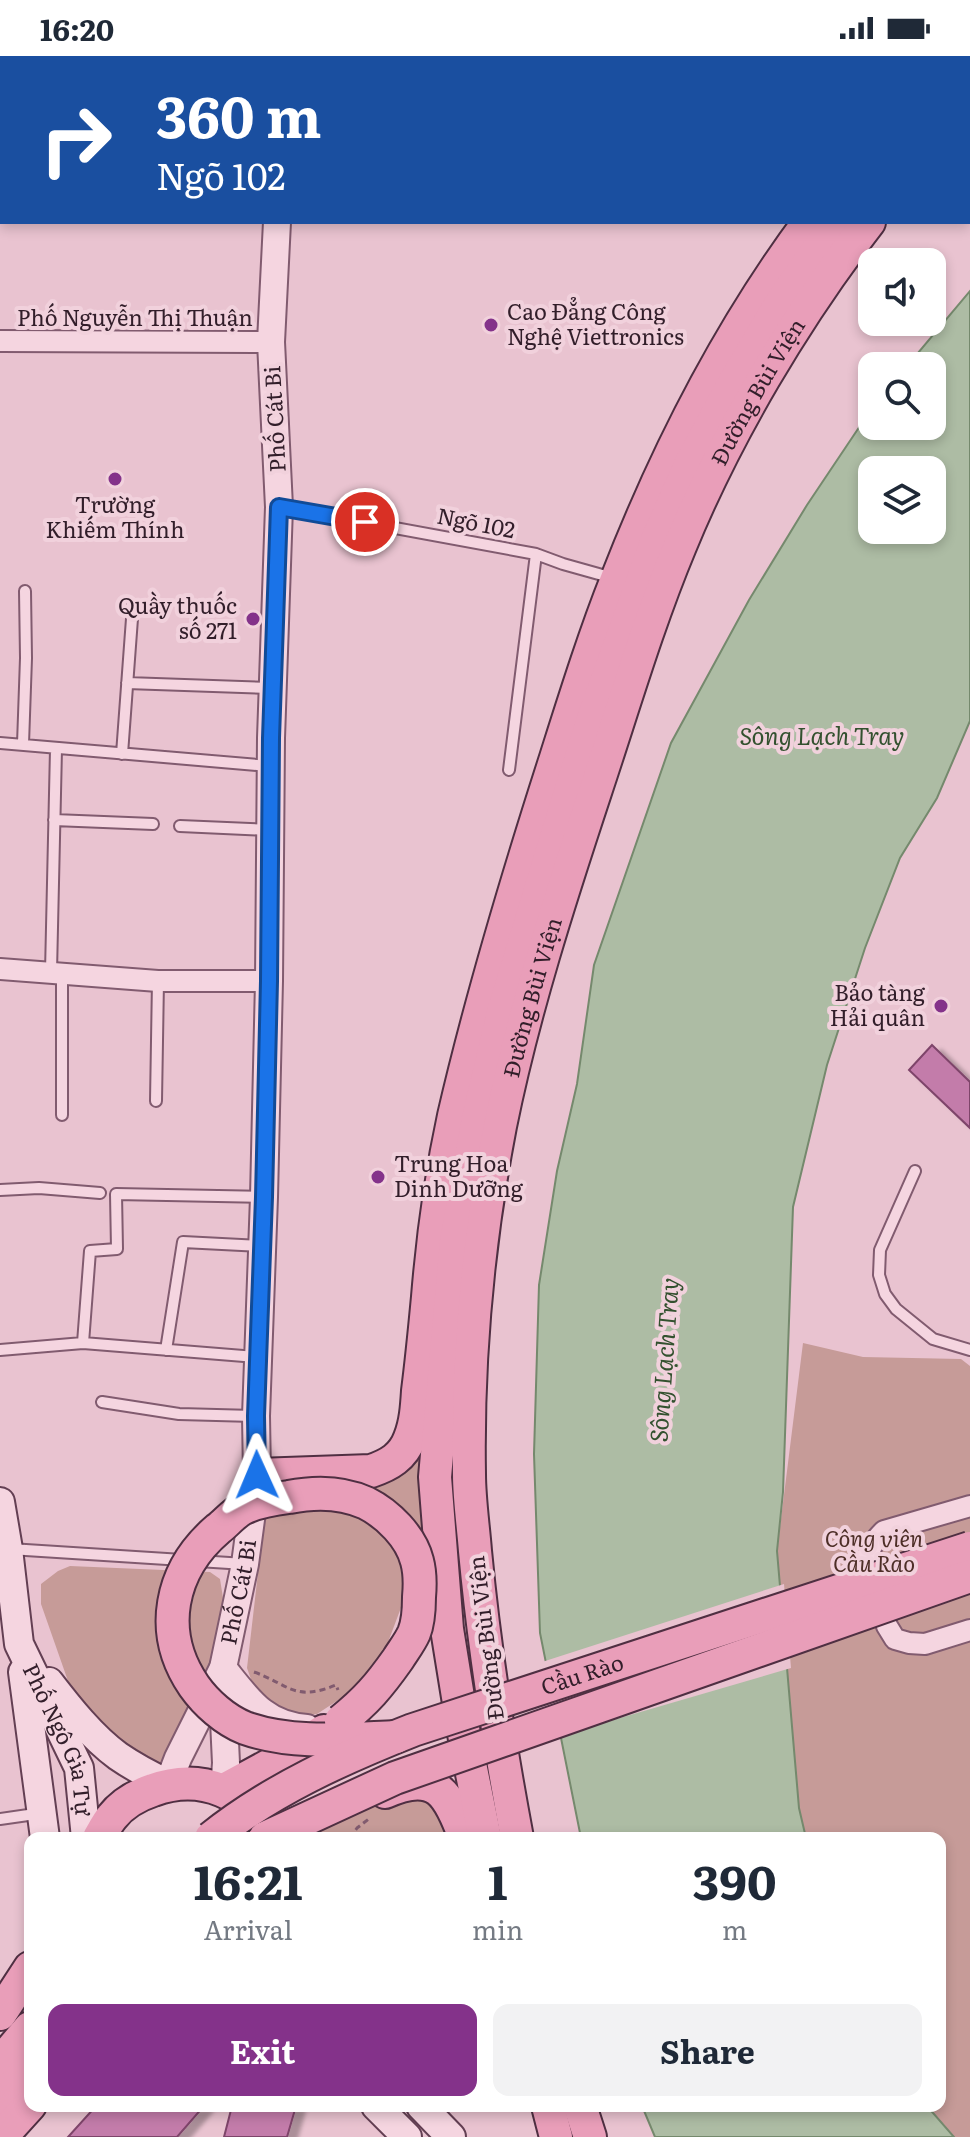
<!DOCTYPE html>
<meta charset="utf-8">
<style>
:root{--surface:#fff;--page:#f2f2f3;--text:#1f2937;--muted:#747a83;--accent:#84328a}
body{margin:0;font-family:Literata,serif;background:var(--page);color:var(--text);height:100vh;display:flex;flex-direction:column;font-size:30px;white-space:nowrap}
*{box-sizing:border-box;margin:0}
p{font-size:26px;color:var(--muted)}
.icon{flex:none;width:44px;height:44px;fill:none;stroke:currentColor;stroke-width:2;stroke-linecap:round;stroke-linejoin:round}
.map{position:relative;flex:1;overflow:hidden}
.sheet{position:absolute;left:24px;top:1776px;width:922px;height:280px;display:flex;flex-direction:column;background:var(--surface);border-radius:16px;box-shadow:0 4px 12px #0003}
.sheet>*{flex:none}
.top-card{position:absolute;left:0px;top:0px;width:970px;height:168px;box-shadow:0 4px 12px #0003;background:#1a4fa0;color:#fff;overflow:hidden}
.controls{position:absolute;left:858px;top:192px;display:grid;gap:16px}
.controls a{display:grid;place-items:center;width:88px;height:88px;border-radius:16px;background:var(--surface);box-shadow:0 4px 12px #0003;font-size:40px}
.pin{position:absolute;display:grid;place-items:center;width:68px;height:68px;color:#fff;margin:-34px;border:4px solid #fff;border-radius:50%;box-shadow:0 2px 8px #0007}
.me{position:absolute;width:88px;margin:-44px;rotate:359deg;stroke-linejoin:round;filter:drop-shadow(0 0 6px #0008)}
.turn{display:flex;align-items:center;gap:28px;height:168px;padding:0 24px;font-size:36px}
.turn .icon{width:104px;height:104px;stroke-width:2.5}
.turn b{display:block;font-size:56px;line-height:68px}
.eta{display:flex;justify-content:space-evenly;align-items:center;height:136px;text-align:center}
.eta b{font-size:48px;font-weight:700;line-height:56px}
.primary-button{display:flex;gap:16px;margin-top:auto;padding:16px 24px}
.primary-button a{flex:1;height:92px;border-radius:16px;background:var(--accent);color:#fff;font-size:32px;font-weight:700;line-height:92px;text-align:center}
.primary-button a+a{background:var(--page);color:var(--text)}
.status{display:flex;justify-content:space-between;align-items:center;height:56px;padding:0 40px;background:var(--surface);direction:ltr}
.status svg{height:22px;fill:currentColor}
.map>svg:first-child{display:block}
</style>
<div class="status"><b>16:20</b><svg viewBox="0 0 49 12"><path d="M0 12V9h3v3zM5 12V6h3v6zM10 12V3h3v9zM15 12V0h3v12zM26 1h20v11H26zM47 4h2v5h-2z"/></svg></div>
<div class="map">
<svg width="970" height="2081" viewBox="0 0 970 2081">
<defs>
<filter id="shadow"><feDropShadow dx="9" dy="5" stdDeviation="2" flood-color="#0004"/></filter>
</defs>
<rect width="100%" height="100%" fill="#e9c3d0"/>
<path fill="#c69b98" d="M803,1287l60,14 98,2 9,7v771h-16l-27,-31h13v-268h-134l-7,-29 -22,-258z
M421,1383l8,113 -24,45 -21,56 -38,42 -29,19 -22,3 -27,-12 -15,-20 -6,-17 20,-173z
M70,1510l140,6 10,7 3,19 -14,85 -39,75 -17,10 -71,-56 -14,-31 -27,-77v-20l17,-13z
M430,1713l19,9 23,36 5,24h-158l6,-21z"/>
<path fill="#adbca4" stroke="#75896d" stroke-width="2" fill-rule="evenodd" d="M970,235v430l-33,77 -37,60 -35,90 -38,117 -34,142 -10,285 -6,59 22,257 7,30h-225l-41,-205 -6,-179 5,-169 18,-114 20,-87 17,-119 77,-222 78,-143 58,-95 65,-97v18h60v-60h-25zM872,414h60v60h-60z
M642,2050h285l27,31h-299z"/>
<path fill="#e9c3d0" d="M784,1528l7,84 -202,59 -31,12 -16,-77z"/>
<path fill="#c37caa" stroke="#7e446a" stroke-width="2" filter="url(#shadow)" d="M932,989l38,37v46l-61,-58z
M96,2050h108l-27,31h-109z
M232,2050h64l-9,31h-63z"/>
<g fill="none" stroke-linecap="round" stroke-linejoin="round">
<g stroke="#815b6f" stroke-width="14">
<path id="service" d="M504,0l3,2
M722,2l2,-2
M0,132h2
M281,451l255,47 27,10 50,14
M127,627l144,5
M0,687l269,23
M23,688l3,-86 -1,-67
M122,698l11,-149
M509,714l27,-216
M54,764l99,4
M180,770l90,4
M51,916l5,-223
M156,1045l2,-120
M62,1059v-140
M915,1115l-35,79 -1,25 6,19 11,15 37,30 37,11
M0,1134l39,-2 61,5
M83,1287l7,-92 27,-2 -1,-55 147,3
M0,1294l83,-7 174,14
M166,1294l17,-108 79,4
M102,1346l77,12 75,2
M10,1493l235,15
M0,1763l42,-6"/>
</g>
<g stroke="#815b6f" stroke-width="24">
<path id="minor" d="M0,285l271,1
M0,913l158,12h111
M970,1450l-86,25c-10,10 -16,18 -17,32l20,63 8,13 14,4 16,1 45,-14"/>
</g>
<g stroke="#815b6f" stroke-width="30">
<g id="tertiary">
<path d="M278,2v-2"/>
<path d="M223,1612c25,31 41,57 84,60"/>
<path d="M223,1643l3,64 -2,27"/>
<path id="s1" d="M168,1728l10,-26 45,-90 22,-104 12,-89 -1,-59 8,-219 5,-216 2,-243 8,-231 -8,-165 6,-120"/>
</g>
</g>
<g stroke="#633f53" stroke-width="32">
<g id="secondary">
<path id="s2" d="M0,1446l8,47 11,95 60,124 7,70"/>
<path d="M23,1616l22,166"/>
<path d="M49,1626c20,26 43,55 69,74 16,11 33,20 50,28"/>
<path d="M376,2050l31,31"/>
<path d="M421,2050l30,31"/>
</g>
</g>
<g stroke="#4f2f42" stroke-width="36">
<g id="primary">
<path d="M943,2l2,-2"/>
<path d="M968,9l2,-2"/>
<path d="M968,45l2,-2"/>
<path d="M257,1419l114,-4c18,-6 32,-14 39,-33 6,-15 7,-31 8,-47 4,-31 7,-62 10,-94 5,-61 13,-121 26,-181 28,-121 64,-240 102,-358 19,-60 38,-121 61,-179 49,-126 111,-248 192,-357"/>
<path d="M224,1734l57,-31 43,-28"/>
<path d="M385,1736c51,-23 64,2 80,46"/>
<path d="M99,1782c4,-7 8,-15 13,-21 10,-13 26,-22 41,-27 49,-18 95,3 120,48"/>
<path d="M485,1782l-21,-104 -17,-105 -12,-152 21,-236 22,-123 26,-109 58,-191 31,-99 64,-179 34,-77 43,-80 47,-80 56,-81"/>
<path id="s3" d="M517,1782c-18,-96 -33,-191 -42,-287 -2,-26 -6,-52 -6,-77 -2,-117 9,-234 31,-348 23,-114 60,-228 96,-337 27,-81 51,-164 84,-243 46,-112 115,-228 189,-324"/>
<path d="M0,1958l30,-46"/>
<path d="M0,2007l30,-35"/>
<path d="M0,2045l30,-34"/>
<path d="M548,2050l8,31"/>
<path d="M580,2050l10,31"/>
<path d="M1,2081l29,-32"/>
</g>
</g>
<path stroke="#815b6f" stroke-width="3" stroke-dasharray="6 4" stroke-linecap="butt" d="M350,1782l7,-10 13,-10"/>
<use href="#service" stroke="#f5d5e0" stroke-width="10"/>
<use href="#minor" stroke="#f5d5e0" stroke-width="20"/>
<use href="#tertiary" stroke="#f5d5e0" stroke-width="26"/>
<use href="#secondary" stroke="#f5d5e0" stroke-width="28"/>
<use href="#primary" stroke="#e99eb9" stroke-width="32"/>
<g stroke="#4f2f42" stroke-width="36" stroke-linecap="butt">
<g id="primary-bridge">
<path d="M341,1665c25,-20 38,-35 57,-62 5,-8 12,-17 16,-26 4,-10 5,-25 5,-36 1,-11 1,-25 -2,-36 -6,-24 -29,-47 -51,-58 -24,-11 -52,-11 -77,-6 -15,2 -34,5 -47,12 -9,5 -16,14 -24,20 -48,41 -61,103 -24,157 12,17 31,34 51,42 48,17 102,11 151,9"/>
<path id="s4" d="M211,1782c60,-48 131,-80 202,-108l557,-182"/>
<path d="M265,1782l130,-60 575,-202"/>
</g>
</g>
<path stroke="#815b6f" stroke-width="3" stroke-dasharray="6 4" stroke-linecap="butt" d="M254,1616c36,13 40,30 82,13l2,5"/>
<use href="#primary-bridge" stroke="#e99eb9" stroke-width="32"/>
</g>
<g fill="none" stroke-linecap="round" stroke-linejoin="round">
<g stroke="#114b97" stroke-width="20">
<path id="route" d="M257,1419l-1,-59 8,-219 5,-216 2,-243 8,-231 86,15"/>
</g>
<use href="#route" stroke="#1a73e8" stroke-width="14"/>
</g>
<g fill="#84328a" stroke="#f1d1dc" stroke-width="3">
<circle cx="491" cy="269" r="8"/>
<circle cx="115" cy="423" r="8"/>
<circle cx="253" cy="563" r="8"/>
<circle cx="941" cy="950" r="8"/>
<circle cx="378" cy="1121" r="8"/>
</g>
<g text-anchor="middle" stroke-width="8" stroke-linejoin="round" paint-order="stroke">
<g font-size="22" fill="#321e2a" stroke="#f1d1dc" text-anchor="start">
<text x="507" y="264">Cao Đẳng Công<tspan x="507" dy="25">Nghệ Viettronics</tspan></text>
<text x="115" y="457" text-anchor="middle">Trường<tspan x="115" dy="25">Khiếm Thính</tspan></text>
<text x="237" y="558" text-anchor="end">Quầy thuốc<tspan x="237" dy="25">số 271</tspan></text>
<text x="925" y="945" text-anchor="end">Bảo tàng<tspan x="925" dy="25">Hải quân</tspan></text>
<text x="394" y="1116">Trung Hoa<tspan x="394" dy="25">Dinh Dưỡng</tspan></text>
</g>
<g font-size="22" fill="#321e2a" stroke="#f1d1dc">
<text x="135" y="270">Phố Nguyễn Thị Thuận</text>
<text dy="8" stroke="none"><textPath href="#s3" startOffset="1498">Đường Bùi Viện</textPath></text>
<text transform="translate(275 363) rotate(-93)" y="8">Phố Cát Bi</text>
<text transform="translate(476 467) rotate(11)" y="8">Ngõ 102</text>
<text dy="8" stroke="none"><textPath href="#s3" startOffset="850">Đường Bùi Viện</textPath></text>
<text dy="8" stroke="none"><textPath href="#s1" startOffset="206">Phố Cát Bi</textPath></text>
<text transform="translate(486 1582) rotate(-97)" y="8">Đường Bùi Viện</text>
<text dy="8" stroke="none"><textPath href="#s4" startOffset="408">Cầu Rào</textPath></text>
<text dy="8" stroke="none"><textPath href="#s2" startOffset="248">Phố Ngô Gia Tự</textPath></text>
</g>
<g font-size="22" font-style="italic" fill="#4d2e27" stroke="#f1d1dc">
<text x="874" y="1491">Công viên<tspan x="874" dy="25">Cầu Rào</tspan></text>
</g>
<g font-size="24" font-style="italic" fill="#33512f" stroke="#f1d1dc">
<text x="822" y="689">Sông Lạch Tray</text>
<text transform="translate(665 1304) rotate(-86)" y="8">Sông Lạch Tray</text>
</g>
</g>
</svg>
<div class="controls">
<a><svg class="icon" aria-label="sound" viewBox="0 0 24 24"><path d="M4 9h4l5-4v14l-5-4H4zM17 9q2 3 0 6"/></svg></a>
<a><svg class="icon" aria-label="search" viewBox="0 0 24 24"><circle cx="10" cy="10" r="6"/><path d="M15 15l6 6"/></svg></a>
<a><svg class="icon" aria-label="layers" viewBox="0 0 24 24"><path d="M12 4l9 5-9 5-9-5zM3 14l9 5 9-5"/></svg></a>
</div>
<div class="pin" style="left:365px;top:466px;background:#d93025"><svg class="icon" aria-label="arrive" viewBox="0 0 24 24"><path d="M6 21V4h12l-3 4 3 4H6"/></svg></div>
<svg class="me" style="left:257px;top:1419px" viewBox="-20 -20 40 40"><path d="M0-17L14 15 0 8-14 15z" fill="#1a73e8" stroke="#fff" stroke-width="4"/></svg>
<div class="top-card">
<div class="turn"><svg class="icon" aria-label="right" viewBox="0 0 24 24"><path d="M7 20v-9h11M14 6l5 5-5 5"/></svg><div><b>360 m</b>Ngõ 102</div></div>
</div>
<section class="sheet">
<div class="eta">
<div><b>16:21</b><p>Arrival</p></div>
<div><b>1</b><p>min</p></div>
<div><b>390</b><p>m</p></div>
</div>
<div class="primary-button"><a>Exit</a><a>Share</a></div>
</section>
</div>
